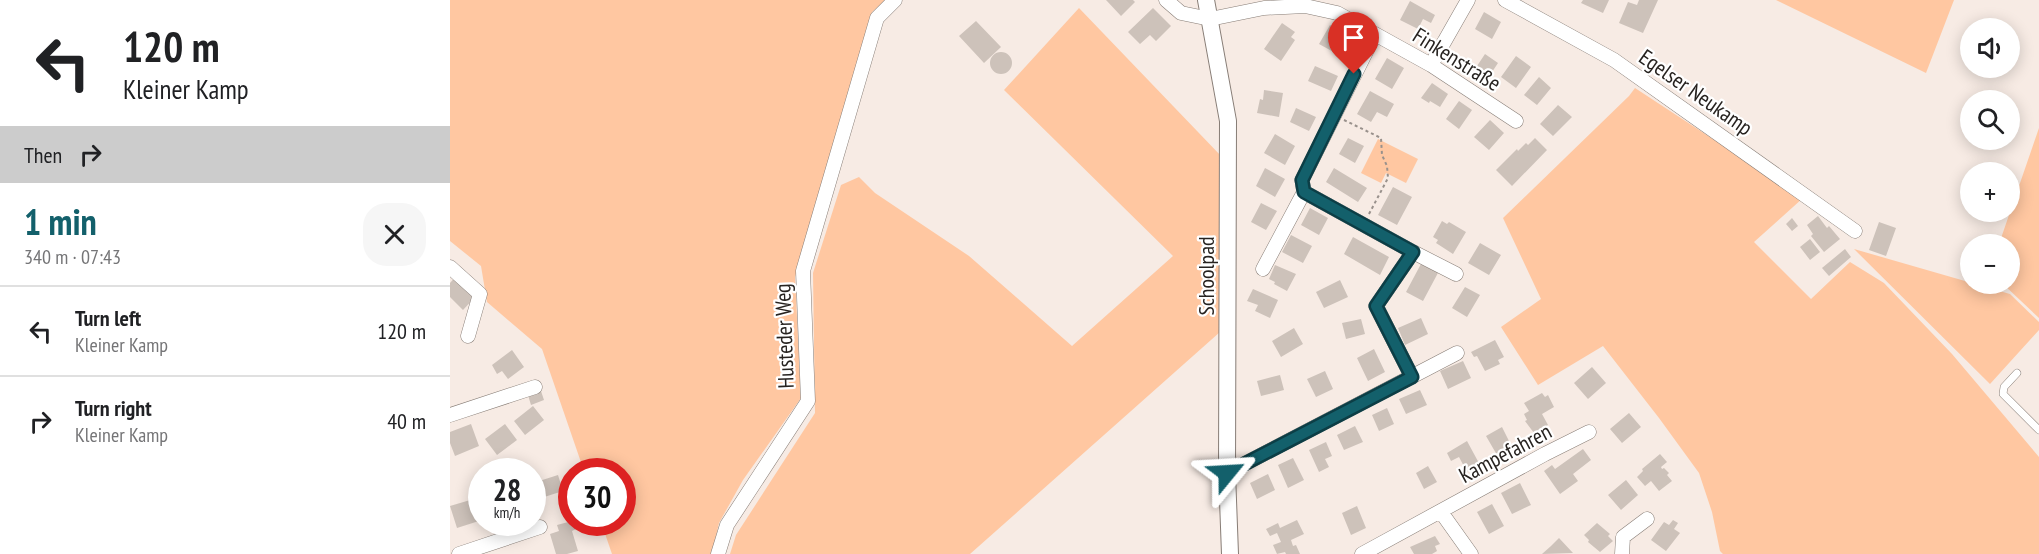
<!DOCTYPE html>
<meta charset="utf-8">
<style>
:root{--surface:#fff;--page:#f6f6f6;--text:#202124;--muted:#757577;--line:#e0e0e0;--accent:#13606b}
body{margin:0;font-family:"PT Sans Narrow",sans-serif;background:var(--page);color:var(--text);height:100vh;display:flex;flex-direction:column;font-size:22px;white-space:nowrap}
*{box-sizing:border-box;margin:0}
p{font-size:20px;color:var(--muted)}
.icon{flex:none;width:33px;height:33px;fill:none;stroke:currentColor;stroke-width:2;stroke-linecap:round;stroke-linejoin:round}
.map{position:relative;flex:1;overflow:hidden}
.details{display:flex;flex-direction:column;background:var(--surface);width:450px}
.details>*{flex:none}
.top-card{background:#fff;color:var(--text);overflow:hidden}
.buttons{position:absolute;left:1510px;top:18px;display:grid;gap:12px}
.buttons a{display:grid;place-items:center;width:60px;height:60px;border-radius:50%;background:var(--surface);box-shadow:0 3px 15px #0003;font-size:30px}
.speed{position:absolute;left:18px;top:458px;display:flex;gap:12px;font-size:30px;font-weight:700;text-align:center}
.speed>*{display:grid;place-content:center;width:78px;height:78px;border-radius:50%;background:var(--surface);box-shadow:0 3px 15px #0003;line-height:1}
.speed small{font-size:15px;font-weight:400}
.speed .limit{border:9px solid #d22;background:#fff;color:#111}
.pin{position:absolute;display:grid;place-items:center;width:51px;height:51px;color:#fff;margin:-62px -26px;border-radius:50% 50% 50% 0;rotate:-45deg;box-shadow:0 0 6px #0007}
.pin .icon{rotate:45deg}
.me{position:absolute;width:66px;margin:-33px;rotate:63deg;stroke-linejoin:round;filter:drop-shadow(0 0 4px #0008)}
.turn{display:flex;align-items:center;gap:21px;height:126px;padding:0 24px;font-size:27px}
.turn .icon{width:78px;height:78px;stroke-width:2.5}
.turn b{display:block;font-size:42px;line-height:51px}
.then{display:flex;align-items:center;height:57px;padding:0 24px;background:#0003;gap:12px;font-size:22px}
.round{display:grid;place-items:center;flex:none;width:63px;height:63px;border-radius:24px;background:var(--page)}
.headline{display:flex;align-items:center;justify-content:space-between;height:102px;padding:0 24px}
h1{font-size:36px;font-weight:700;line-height:45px;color:var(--accent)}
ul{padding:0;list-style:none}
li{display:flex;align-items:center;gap:18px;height:90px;padding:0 24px;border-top:2px solid var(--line)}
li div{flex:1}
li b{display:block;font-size:22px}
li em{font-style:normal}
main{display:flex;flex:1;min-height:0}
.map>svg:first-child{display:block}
</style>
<main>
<section class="details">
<div class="top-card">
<div class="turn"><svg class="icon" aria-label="left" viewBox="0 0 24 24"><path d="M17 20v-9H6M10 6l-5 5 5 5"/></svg><div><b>120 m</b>Kleiner Kamp</div></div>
<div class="then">Then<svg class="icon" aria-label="right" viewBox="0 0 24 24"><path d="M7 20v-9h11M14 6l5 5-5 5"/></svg></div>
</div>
<div class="headline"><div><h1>1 min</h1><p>340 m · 07:43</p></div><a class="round"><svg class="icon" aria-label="close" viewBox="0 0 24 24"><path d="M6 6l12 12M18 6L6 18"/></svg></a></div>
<ul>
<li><svg class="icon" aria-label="left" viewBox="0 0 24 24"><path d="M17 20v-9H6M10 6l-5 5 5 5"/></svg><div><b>Turn left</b><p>Kleiner Kamp</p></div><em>120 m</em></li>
<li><svg class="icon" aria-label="right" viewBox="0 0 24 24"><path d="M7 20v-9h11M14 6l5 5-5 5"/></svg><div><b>Turn right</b><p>Kleiner Kamp</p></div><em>40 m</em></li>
</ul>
</section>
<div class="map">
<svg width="1589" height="554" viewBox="0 0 1589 554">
<rect width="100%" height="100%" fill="#f7ebe4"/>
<path fill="#ffc7a1" d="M0,0h436l-14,12 -77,265 6,121 -58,82 -24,43 -7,31h-100l-11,-32h21v-51h-38l-42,-122 -55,-47 -6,-36 -31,-25z
M1326,0h178l-28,73z
M629,8l143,149 -2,175 -250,222h-240l6,-19 79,-122 -2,-140 28,-88 18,-8 16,16 94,63 103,90 101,-90 -169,-166z
M1185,88l168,110 -49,44 57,57 39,-37 34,21 68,71 87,103v97h-316l-3,-3 -8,-39 -13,-39 -40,-55 -56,-72 -65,39 -37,-58 40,-28 -38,-81 126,-122z
M1589,128v190l-36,-34h7v-40h-11z
M928,139l40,20 -12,24 -20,-10 -5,10 -20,-10z
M1404,249l156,45 29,28v8l-49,54z"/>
<path fill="#cdc2ba" d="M656,0h27l2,2 -14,14z
M1133,0h26l-6,13 -22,-10z
M1189,0h19l-15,33 -24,-10 9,-21 9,3z
M960,1l25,14 -4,8 -8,-4 -5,10 -18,-9z
M703,8l18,18 -15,15 -6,-6 -10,9 -12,-12z
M1034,12l17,10 -9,17 -17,-10z
M526,21l25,26 -17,16 -25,-27z
M832,23l13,9 -4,5 4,3 -14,21 -17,-12z
M880,25l19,10 -10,20 -20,-11z
M540 63a11 11 0 1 1 22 0a11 11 0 1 1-22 0Z
M1035,54l13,9 -10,15 -13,-9z
M1066,56l15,11 -15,21 -15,-11z
M937,58l17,10 -12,21 -17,-10z
M865,66l23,10 -7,15 -23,-10z
M1089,77l12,11 -14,17 -13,-10z
M982,83l16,11 -8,13 -10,-6 -1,2 -8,-5z
M814,90l19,3 -4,24 -22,-4 3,-14 3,1z
M920,91l24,13 -7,13 -10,-5 -6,10 -14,-8z
M1009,101l13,9 -13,19 -13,-10z
M1108,105l14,12 -19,19 -13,-12z
M846,108l20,9 -7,14 -19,-9z
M1040,120l14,13 -15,17 -15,-13z
M825,134l20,12 -10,19 -21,-12z
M898,138l16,8 -9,17 -16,-9z
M1085,138l12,12 -35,36 -16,-16 21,-21 1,2 8,-8 2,2z
M815,168l20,11 -10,18 -19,-11z
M884,168l33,20 -9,14 -32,-20z
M943,187l19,10 -15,28 -19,-10z
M811,203l16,8 -11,19 -15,-8z
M860,208l18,10 -9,17 -18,-10z
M1368,216l9,12 2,-2 11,13 -16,13 -13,-16 2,-2 -6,-9z
M1342,218l6,8 -6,5 -6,-7z
M992,221l5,3 2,-2 17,10 -13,22 -17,-11 2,-3 -5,-3z
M1429,222l17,6 -10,28 -17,-6z
M841,235l21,11 -9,17 -21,-11z
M903,237l36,20 -9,18 -36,-21z
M1360,239l10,13 -10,8 -10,-13z
M1030,243l21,12 -12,20 -21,-12z
M1395,249l6,8 -22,19 -7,-8z
M972,262l17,9 -16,30 -17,-9z
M825,265l21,9 -9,17 -13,-7 1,-2 -6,-3z
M7,275l20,20 -14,15 -13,-13v-14z
M890,280l8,17 -24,11 -8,-16z
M1015,287l15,8 -13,22 -15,-9z
M803,289l25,11 -8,18 -15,-7 3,-6 -11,-4z
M971,318l7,16 -23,11 -7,-17z
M911,319l4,15 -19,5 -4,-16z
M844,328l9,16 -22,13 -9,-16z
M1045,340l9,17 -6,3 2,4 -15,7 -8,-15 -3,1 -3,-5z
M924,349l11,23 -17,9 -11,-23z
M62,350l12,17 -16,12 -6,-8 -5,3 -5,-9z
M1013,361l8,17 -23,11 -8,-18z
M1142,367l14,16 -18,16 -14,-16z
M875,371l8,18 -17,8 -9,-18z
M830,375l4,15 -23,6 -4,-15z
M90,388l4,12 -13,5 -4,-13z
M970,390l7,15 -21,9 -7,-15z
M1092,393l3,4 3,-2 6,12 -12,7 6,11 -14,8 -9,-12 2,-1 -3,-6 5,-3 -5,-8z
M83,406l11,14 -19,15 -11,-14z
M937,408l7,16 -15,7 -7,-16z
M1179,413l12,14 -19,16 -12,-14z
M21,424l8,22 -24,10 -5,-13v-11z
M55,424l12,16 -20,15 -12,-16z
M905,426l8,16 -19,8 -7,-15z
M1052,427l10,20 -15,8 -11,-19z
M1017,441l13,24 -13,7 -8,-15 -8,4 -4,-8z
M876,442l6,14 -7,3 4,8 -10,5 -10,-22z
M1133,449l8,11 -18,14 5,7 -18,13 -16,-23 8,-6 3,4z
M1210,454l7,8 -6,5 1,2 2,-1 5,5 -2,2 5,6 -13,10 -8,-10 -6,5 -8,-9 6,-6 -1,-2z
M843,458l11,22 -16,8 -10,-23z
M978,466l9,16 -13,7 -8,-16z
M818,474l7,16 -18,9 -7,-16z
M108,475l5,16 -25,8 -5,-16z
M1176,480l12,15 -17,15 -13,-15z
M1070,483l11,22 -19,9 -11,-21z
M27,498l5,15v7l-25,8 -7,-22z
M1042,504l12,22 -15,8 -12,-22z
M907,506l9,22 -15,7 -9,-22z
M847,520l7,14 -13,6 2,6 3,-1 4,9h-14l-1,-2 -8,2 -4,-9 8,-3 -4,-9 -7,3 -4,-7 12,-6 2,5z
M1223,520l5,3 -4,6 6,4 -14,18 -15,-11 13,-18 5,3z
M122,521l4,8 -4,2 6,20 -11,3h-11l-6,-20 9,-3 -2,-6z
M1147,523l13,11 -2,2 5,5 -13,11 -12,-10 1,-2 -5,-5z
M985,536l5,8 -5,2 2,5 -5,3h-18l-4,-7z
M1109,538l14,15 -31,1 9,-8z"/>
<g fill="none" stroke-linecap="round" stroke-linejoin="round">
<g stroke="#877d76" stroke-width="8">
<path id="service" d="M1567,373l-13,14 -1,7 36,36"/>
</g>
<g stroke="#877d76" stroke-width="15">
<path id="minor" d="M716,0l15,13 29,6 54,-11 41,-2 32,7 94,52 85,56
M1055,0l109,60 241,171
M981,65l37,-65
M854,192l109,60 -37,54 36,71
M963,252l43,22
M0,267l30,27 -12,42
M813,269l41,-77 -2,-12 73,-146
M0,415l85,-28
M777,473l230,-120
M991,512l30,42
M9,554l81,-27
M268,554l9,-29 81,-124 -5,-130 74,-253 18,-18
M912,554l183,-100 44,-22
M1172,554l1,-17 24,-18"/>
</g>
<g stroke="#877d76" stroke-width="18">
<path id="tertiary" d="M756,0l22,121 -1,352 3,81"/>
</g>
<path stroke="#99918c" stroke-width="2" stroke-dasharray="3 3" stroke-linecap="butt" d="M894,120l37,18 1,17 5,11 1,12 -19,36"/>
<use href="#service" stroke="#fff" stroke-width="7"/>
<use href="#minor" stroke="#fff" stroke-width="14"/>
<use href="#tertiary" stroke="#fff" stroke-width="16"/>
</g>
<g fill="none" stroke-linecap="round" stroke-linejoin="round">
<g stroke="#0c3e46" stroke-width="15">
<path id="route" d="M777,473l185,-96 -36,-71 37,-54 -109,-60 -2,-12 52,-106"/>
</g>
<use href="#route" stroke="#13606b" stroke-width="10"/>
</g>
<g text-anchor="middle" stroke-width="4.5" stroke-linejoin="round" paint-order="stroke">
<g font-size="22" fill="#272320" stroke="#fff">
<text transform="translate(1007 59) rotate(32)" y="8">Finkenstraße</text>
<text transform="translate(1246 92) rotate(35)" y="8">Egelser Neukamp</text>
<text transform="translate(756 276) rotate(-90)" y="8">Schoolpad</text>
<text transform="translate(334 336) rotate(-92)" y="8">Husteder Weg</text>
<text transform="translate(1055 453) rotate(-28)" y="8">Kampefahren</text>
</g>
</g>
</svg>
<div class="buttons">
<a><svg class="icon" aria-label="sound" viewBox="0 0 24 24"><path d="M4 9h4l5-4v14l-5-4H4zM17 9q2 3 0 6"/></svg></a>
<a><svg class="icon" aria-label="search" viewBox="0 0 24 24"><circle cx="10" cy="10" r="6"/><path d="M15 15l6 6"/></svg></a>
<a>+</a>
<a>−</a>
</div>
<div class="speed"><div>28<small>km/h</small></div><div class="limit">30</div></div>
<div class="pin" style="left:904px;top:74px;background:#d93025"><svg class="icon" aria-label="arrive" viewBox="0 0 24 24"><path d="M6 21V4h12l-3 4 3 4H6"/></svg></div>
<svg class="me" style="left:777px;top:473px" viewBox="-20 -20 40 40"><path d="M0-17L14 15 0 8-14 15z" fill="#13606b" stroke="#fff" stroke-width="4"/></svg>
</div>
</main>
